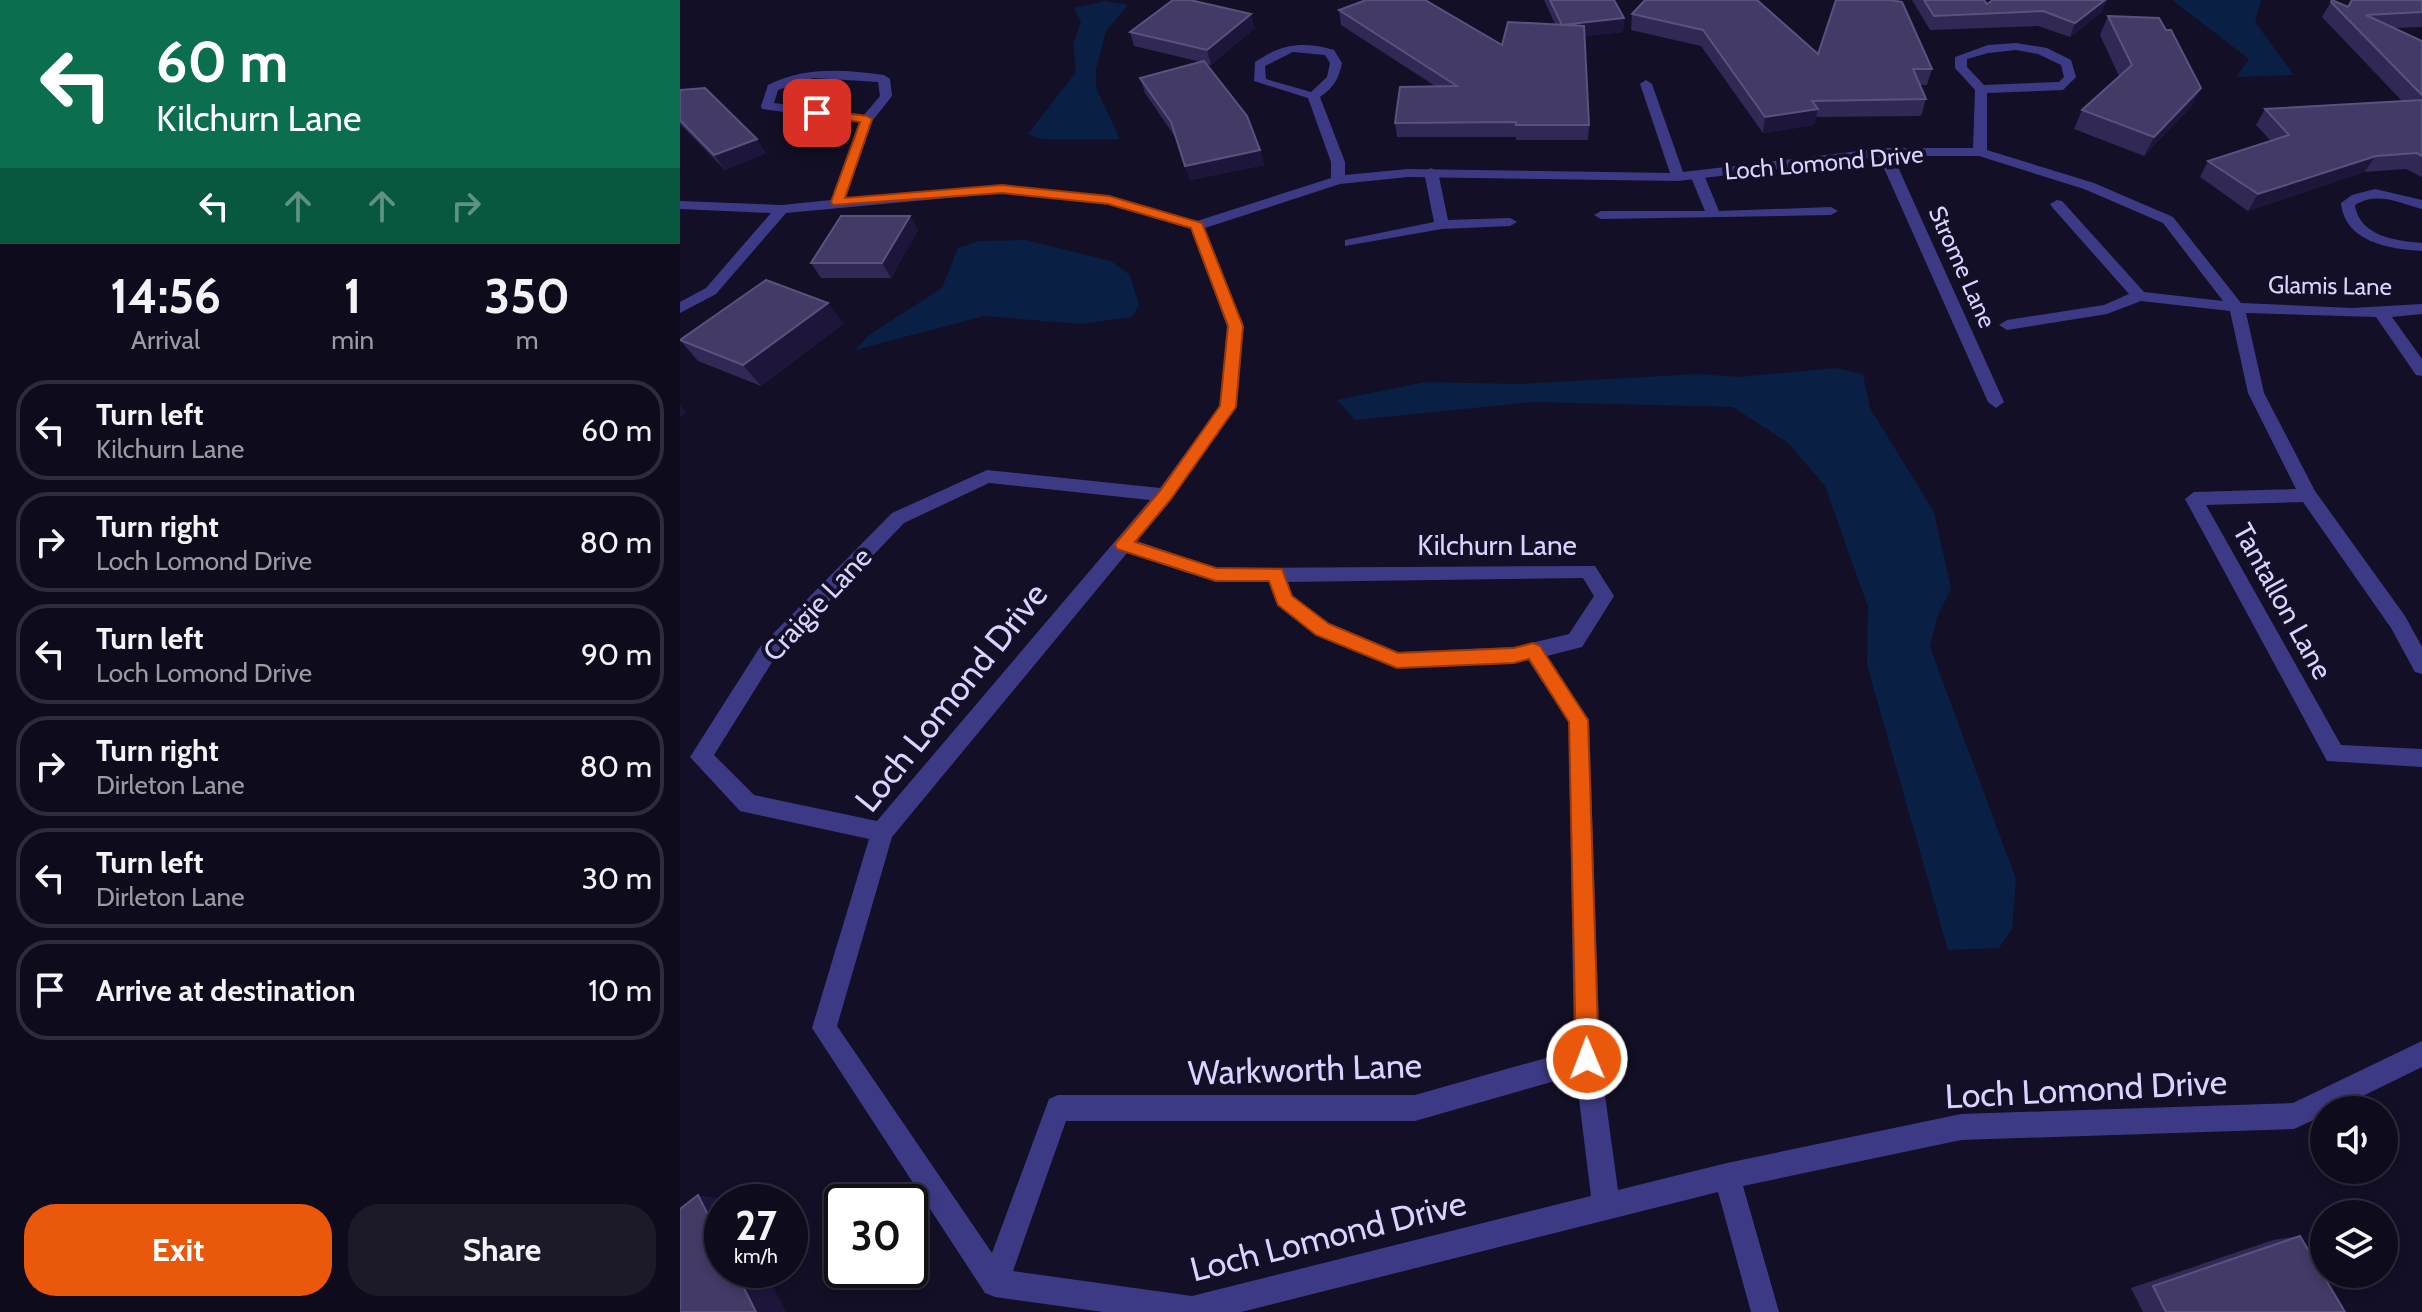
<!DOCTYPE html>
<style>
:root{--surface:#0e0b1c;--page:#1c1929;--text:#f1f3f6;--muted:#9b9ba3;--line:#2e2b3b;--accent:#ea580c}
body{margin:0;font-family:Cabin,sans-serif;background:var(--page);color:var(--text);height:100vh;display:flex;flex-direction:column;font-size:30px;white-space:nowrap}
*{box-sizing:border-box;margin:0}
p{font-size:26px;color:var(--muted)}
.icon{flex:none;width:44px;height:44px;fill:none;stroke:currentColor;stroke-width:2;stroke-linecap:round;stroke-linejoin:round}
.map{position:relative;flex:1;overflow:hidden}
.details{display:flex;flex-direction:column;background:var(--surface);width:680px}
.details>*{flex:none}
.banner{background:#0b6e4f;color:#fff;overflow:hidden}
.buttons{position:absolute;left:1630px;top:1096px;display:grid;gap:16px}
.buttons a{display:grid;place-items:center;width:88px;height:88px;border-radius:50%;background:var(--surface);box-shadow:0 4px 12px #0003,0 0 0 2px var(--line);font-size:40px}
.speed{position:absolute;left:24px;top:1184px;display:flex;gap:16px;font-size:40px;font-weight:700;text-align:center}
.speed>*{display:grid;place-content:center;width:104px;height:104px;border-radius:50%;background:var(--surface);box-shadow:0 4px 12px #0003,0 0 0 2px var(--line);line-height:1}
.speed small{font-size:20px;font-weight:400}
.speed .limit{border:4px solid #111;border-radius:12px;background:#fff;color:#111}
.pin{position:absolute;display:grid;place-items:center;width:68px;height:68px;color:#fff;margin:-34px;border-radius:16px;box-shadow:0 4px 12px #0006}
.me{position:absolute;width:88px;margin:-44px;rotate:359deg;stroke-linejoin:round;filter:drop-shadow(0 0 6px #0008)}
.turn{display:flex;align-items:center;gap:28px;height:168px;padding:0 24px;font-size:36px}
.turn .icon{width:104px;height:104px;stroke-width:2.5}
.turn b{display:block;font-size:56px;line-height:68px}
.lanes{display:flex;align-items:center;height:76px;padding:0 24px;background:#0003;justify-content:center;gap:40px;direction:ltr}
.lanes .off{opacity:.35}
.eta{display:flex;justify-content:space-evenly;align-items:center;height:136px;text-align:center}
.eta b{font-size:48px;font-weight:700;line-height:56px}
.cta{display:flex;gap:16px;margin-top:auto;padding:16px 24px}
.cta a{flex:1;height:92px;border-radius:32px;background:var(--accent);color:#fff;font-size:32px;font-weight:700;line-height:92px;text-align:center}
.cta a+a{background:var(--page);color:var(--text)}
ul{padding:0;list-style:none}
li{display:flex;align-items:center;gap:24px;height:100px;margin:0 16px 12px;padding:0 8px;border:4px solid var(--line);border-radius:32px}
li div{flex:1}
li b{display:block;font-size:30px}
li em{font-style:normal}
main{display:flex;flex:1;min-height:0}
.map>svg:first-child{display:block}
</style>
<main>
<section class="details">
<div class="banner">
<div class="turn"><svg class="icon" aria-label="left" viewBox="0 0 24 24"><path d="M17 20v-9H6M10 6l-5 5 5 5"/></svg><div><b>60 m</b>Kilchurn Lane</div></div>
<div class="lanes"><svg class="icon" aria-label="left" viewBox="0 0 24 24"><path d="M17 20v-9H6M10 6l-5 5 5 5"/></svg><svg class="icon off" aria-label="ahead" viewBox="0 0 24 24"><path d="M12 20V5M6 11l6-6 6 6"/></svg><svg class="icon off" aria-label="ahead" viewBox="0 0 24 24"><path d="M12 20V5M6 11l6-6 6 6"/></svg><svg class="icon off" aria-label="right" viewBox="0 0 24 24"><path d="M7 20v-9h11M14 6l5 5-5 5"/></svg></div>
</div>
<div class="eta">
<div><b>14:56</b><p>Arrival</p></div>
<div><b>1</b><p>min</p></div>
<div><b>350</b><p>m</p></div>
</div>
<ul>
<li><svg class="icon" aria-label="left" viewBox="0 0 24 24"><path d="M17 20v-9H6M10 6l-5 5 5 5"/></svg><div><b>Turn left</b><p>Kilchurn Lane</p></div><em>60 m</em></li>
<li><svg class="icon" aria-label="right" viewBox="0 0 24 24"><path d="M7 20v-9h11M14 6l5 5-5 5"/></svg><div><b>Turn right</b><p>Loch Lomond Drive</p></div><em>80 m</em></li>
<li><svg class="icon" aria-label="left" viewBox="0 0 24 24"><path d="M17 20v-9H6M10 6l-5 5 5 5"/></svg><div><b>Turn left</b><p>Loch Lomond Drive</p></div><em>90 m</em></li>
<li><svg class="icon" aria-label="right" viewBox="0 0 24 24"><path d="M7 20v-9h11M14 6l5 5-5 5"/></svg><div><b>Turn right</b><p>Dirleton Lane</p></div><em>80 m</em></li>
<li><svg class="icon" aria-label="left" viewBox="0 0 24 24"><path d="M17 20v-9H6M10 6l-5 5 5 5"/></svg><div><b>Turn left</b><p>Dirleton Lane</p></div><em>30 m</em></li>
<li><svg class="icon" aria-label="arrive" viewBox="0 0 24 24"><path d="M6 21V4h12l-3 4 3 4H6"/></svg><div><b>Arrive at destination</b></div><em>10 m</em></li>
</ul>
<div class="cta"><a>Exit</a><a>Share</a></div>
</section>
<div class="map">
<svg width="1742" height="1312" viewBox="0 0 1742 1312">
<rect width="100%" height="100%" fill="#130f26"/>
<path fill="#0a1f44" d="M1492,0h89l-6,22 39,53 -58,2 13,-18z
M425,1l23,4 -22,26 -10,39v18l24,51h-79l-13,-5 48,-62 -3,-28 8,-22 -7,-14z
M345,240l86,21 19,14 9,30 -7,12 -51,7 -97,-8 -129,34 14,-15 73,-47 16,-40 21,-7z
M1155,368l28,6 7,34 64,104 17,77 -14,28 -7,30 86,232 -4,50 -13,19 -51,2 -81,-285 1,-58 -43,-121 -37,-43 -55,-36 -200,-5 -178,18 -18,-20 88,-18 94,2 178,-10 43,3z"/>
<g fill="none" stroke-linecap="round" stroke-linejoin="round">
<path fill="#3d3a85" fill-rule="evenodd" d="M751,168l7,4 10,48 62,-2 7,4 -7,4 -68,3 -97,17v-6l89,-18 -10,-50z
M1017,171l7,4 15,36 112,-4 7,4 -7,4 -230,4 -7,-4 7,-4h104l-15,-36z"/>
<path fill="#3d3a85" fill-rule="evenodd" d="M1336,43l31,5 24,12 5,17 -13,13 -76,3v57l107,33 79,34 68,86 111,5 70,-4v10l-30,3 30,42v17l-6,-1 -40,-58 -130,-4 18,80 51,98 90,125 17,31v27l-7,-2 -24,-44 -88,-126 -97,3 135,240 81,4v18l-95,-6 -142,-262 9,-7 102,-3 -48,-96 -18,-82 -89,-10 -34,13 -100,16 -8,-5 8,-5 97,-15 25,-11 -77,-87 -2,-3 7,-4 5,1 82,91 79,9 -60,-78 -79,-34 -105,-33h-86l111,246 -8,6 -8,-6 -109,-245 -201,24 -270,-4 -68,7 -135,44 38,98 -7,81 -65,93 -34,41 79,27 379,-2 19,30 -3,5 -29,46 -35,9 42,64 11,339 18,131 109,-27 234,-49 332,-11 129,-62v26l-88,43h-10v5l-30,14 -333,11 -218,46 36,126h-28l-33,-120 -477,120h-138l-108,-15 -10,-4 -173,-265 57,-189 -129,-28 -50,-54 70,-110 132,-134 95,-43 173,18 60,-82 7,-80 -36,-97 -83,-25 -106,-11 -216,20 -70,81 -36,19v-11l26,-14 65,-75 -91,-4v-8l102,4 49,-5 28,-78 -97,-13 -1,-3 7,-21c38,-19 75,-15 116,-10l6,4 2,17 -19,24 -28,79 157,-14 107,11 88,25 134,-43v-16l-23,-64 -54,-17 1,-19c26,-18 48,-21 79,-12l8,13c-3,16 -9,25 -22,34l25,65v13l63,-6 262,4 -30,-89 6,-4 6,4 31,88 201,-24h89l2,-58 -20,-22v-11l33,-12zM1336,50l22,4 23,11 3,12 -5,5 -75,3 -17,-18v-8l21,-6zM613,52l32,3 5,8 -3,14 -16,15 -45,-13 -1,-13zM133,78l65,4 2,14 -16,19 -90,-12 4,-13zM309,483l161,17 -273,321 -123,-26 -40,-40 60,-96 130,-136zM447,553l89,29h53l8,23 38,30 82,33 131,-8 41,62 5,328 -159,45h-357l-9,4 -57,154 -155,-227 55,-189zM903,578l11,18 -25,38 -55,13 -116,5 -69,-29 -37,-27 -4,-14zM896,1075l15,121 -399,100 -179,-25 53,-150h349z
M1695,189l47,11v9c-23,-6 -44,-18 -67,-4 4,31 41,36 67,38v8c-33,-2 -77,-9 -81,-48l11,-8z"/>
</g>
<path fill="#312854" d="M864,0h70l10,18 -1,14 -39,4 5,89 -1,15h-72v-3h-119l-2,-14 40,-37 -94,-61 -2,-15 163,35 53,-21z
M1232,0h72l3,4 6,-4h114l-5,12 -32,25 -32,-11 -108,4z
M1652,0l16,7 74,-7v27l-27,1 27,13v136l-16,-8 -42,3 -116,39 -48,-34 8,-16 63,-20 -15,-16 9,-16 137,-8 -80,-84z
M952,14l186,40 114,15 -5,16h-8l7,14 -5,17 -105,1 -2,8 -51,8 -62,-87 -70,-16z
M1428,16l83,91 -47,49 -70,-27 8,-19 37,-34 -19,-41z
M575,28l-44,37 -5,-1 54,86 4,15 -74,15 -15,-43 -30,-44 -5,-15 61,-16 -67,-16 -4,-14z
M0,90l86,63 -41,17 -45,-46z
M230,216l8,14 -27,48h-70l-10,-15z
M148,303l15,21 -82,62 -63,-25 -18,-21z
M1620,1236l45,76h-202l-12,-24 142,-48z"/>
<path fill="#1d163a" d="M1425,0h2l-5,12 -32,25 5,-14z
M571,14l4,14 -44,37 -4,-15z
M944,18l-1,14 -61,7v-14z
M1521,88l-10,19 -47,49 10,-19z
M1138,109l-4,16 -51,8 2,-16z
M77,139l9,14 -41,17 -11,-15z
M580,150l4,15 -74,15 -5,-14z
M1696,156l-12,16 -116,39 10,-17z
M230,216l8,14 -27,48 -9,-15z
M148,303l15,21 -82,62 -18,-21z
M0,405l7,8 -7,4z
M18,1195l30,5 1,2h-7v41z
M55,1270h29l22,42h-30z"/>
<path fill="#433a66" stroke="#5a527e" stroke-width="2" d="M493,0h17l61,14 -44,36 -77,-18z
M686,0h59l77,45 6,-23 76,4 5,99h-73v-3l-121,1 5,-36 57,-1 -118,-76z
M870,0h64l10,18 -62,7z
M965,0h112l61,54 18,-54h54l12,2 30,67h-19l13,30 -114,2 6,8 -53,8 -62,-87 -71,-16z
M1244,0h60l3,4 6,-4h112l-30,23 -32,-12 -109,5z
M1652,0l16,7 4,-7h70v12l-56,3 56,26v54l-91,-93z
M1428,16l51,2 7,12h5l30,58 -47,49 -72,-27 50,-45z
M524,61l43,55 13,34 -75,16 -14,-44 -31,-44z
M25,88l52,51 -43,16 -34,-35v-30z
M1742,100v56l-5,-3 -41,3 -118,38 -50,-33 81,-26 -24,-26z
M161,216h69l-28,47h-71z
M86,280l62,23 -85,62 -63,-25z
M18,1195l24,48v27h13l21,42h-76v-103z
M1620,1236l45,76h-179l-13,-26z"/>
<path fill="#ea580c" stroke="#983908" stroke-width="2" d="M137,109l50,7 5,3 -27,79 157,-13 107,11 93,27 41,103 -7,81 -65,92 -36,43 81,26 66,1 10,27 37,28 69,29 116,-5 19,-5 7,3 48,74 11,339 -4,9 -8,3 -8,-3 -3,-9 -7,-337 -40,-63 -15,4 -117,5 -81,-33 -38,-30 -9,-24h-53l-99,-32 -2,-5 45,-53 60,-85 8,-80 -37,-98 -83,-24 -106,-11 -169,12 -2,-3 29,-80 -47,-7v-5z"/>
<g text-anchor="middle" stroke-width="8" stroke-linejoin="round" paint-order="stroke">
<g font-size="24" fill="#d9d4ff" stroke="#130f26">
<text transform="translate(1144 163) rotate(-5)" y="8">Loch Lomond Drive</text>
<text transform="translate(1282 267) rotate(66)" y="8">Strome Lane</text>
<text transform="translate(1650 286) rotate(1)" y="8">Glamis Lane</text>
</g>
<g font-size="28" fill="#d9d4ff" stroke="#130f26">
<text x="817" y="555">Kilchurn Lane</text>
<text transform="translate(1603 601) rotate(61)" y="10">Tantallon Lane</text>
<text transform="translate(137 604) rotate(-47)" y="10">Craigie Lane</text>
</g>
<g font-size="34" fill="#d9d4ff" stroke="#130f26">
<text transform="translate(271 697) rotate(-51)" y="12">Loch Lomond Drive</text>
<text transform="translate(625 1069) rotate(-2)" y="12">Warkworth Lane</text>
<text transform="translate(1406 1089) rotate(-3)" y="12">Loch Lomond Drive</text>
<text transform="translate(648 1236) rotate(-14)" y="12">Loch Lomond Drive</text>
</g>
</g>
</svg>
<div class="buttons">
<a><svg class="icon" aria-label="sound" viewBox="0 0 24 24"><path d="M4 9h4l5-4v14l-5-4H4zM17 9q2 3 0 6"/></svg></a>
<a><svg class="icon" aria-label="layers" viewBox="0 0 24 24"><path d="M12 4l9 5-9 5-9-5zM3 14l9 5 9-5"/></svg></a>
</div>
<div class="speed"><div>27<small>km/h</small></div><div class="limit">30</div></div>
<div class="pin" style="left:137px;top:113px;background:#d93025"><svg class="icon" aria-label="arrive" viewBox="0 0 24 24"><path d="M6 21V4h12l-3 4 3 4H6"/></svg></div>
<svg class="me" style="left:907px;top:1059px" viewBox="-20 -20 40 40"><circle r="17" fill="#ea580c" stroke="#fff" stroke-width="3"/><path d="M0-11L8 9 0 5-8 9z" fill="#fff"/></svg>
</div>
</main>
